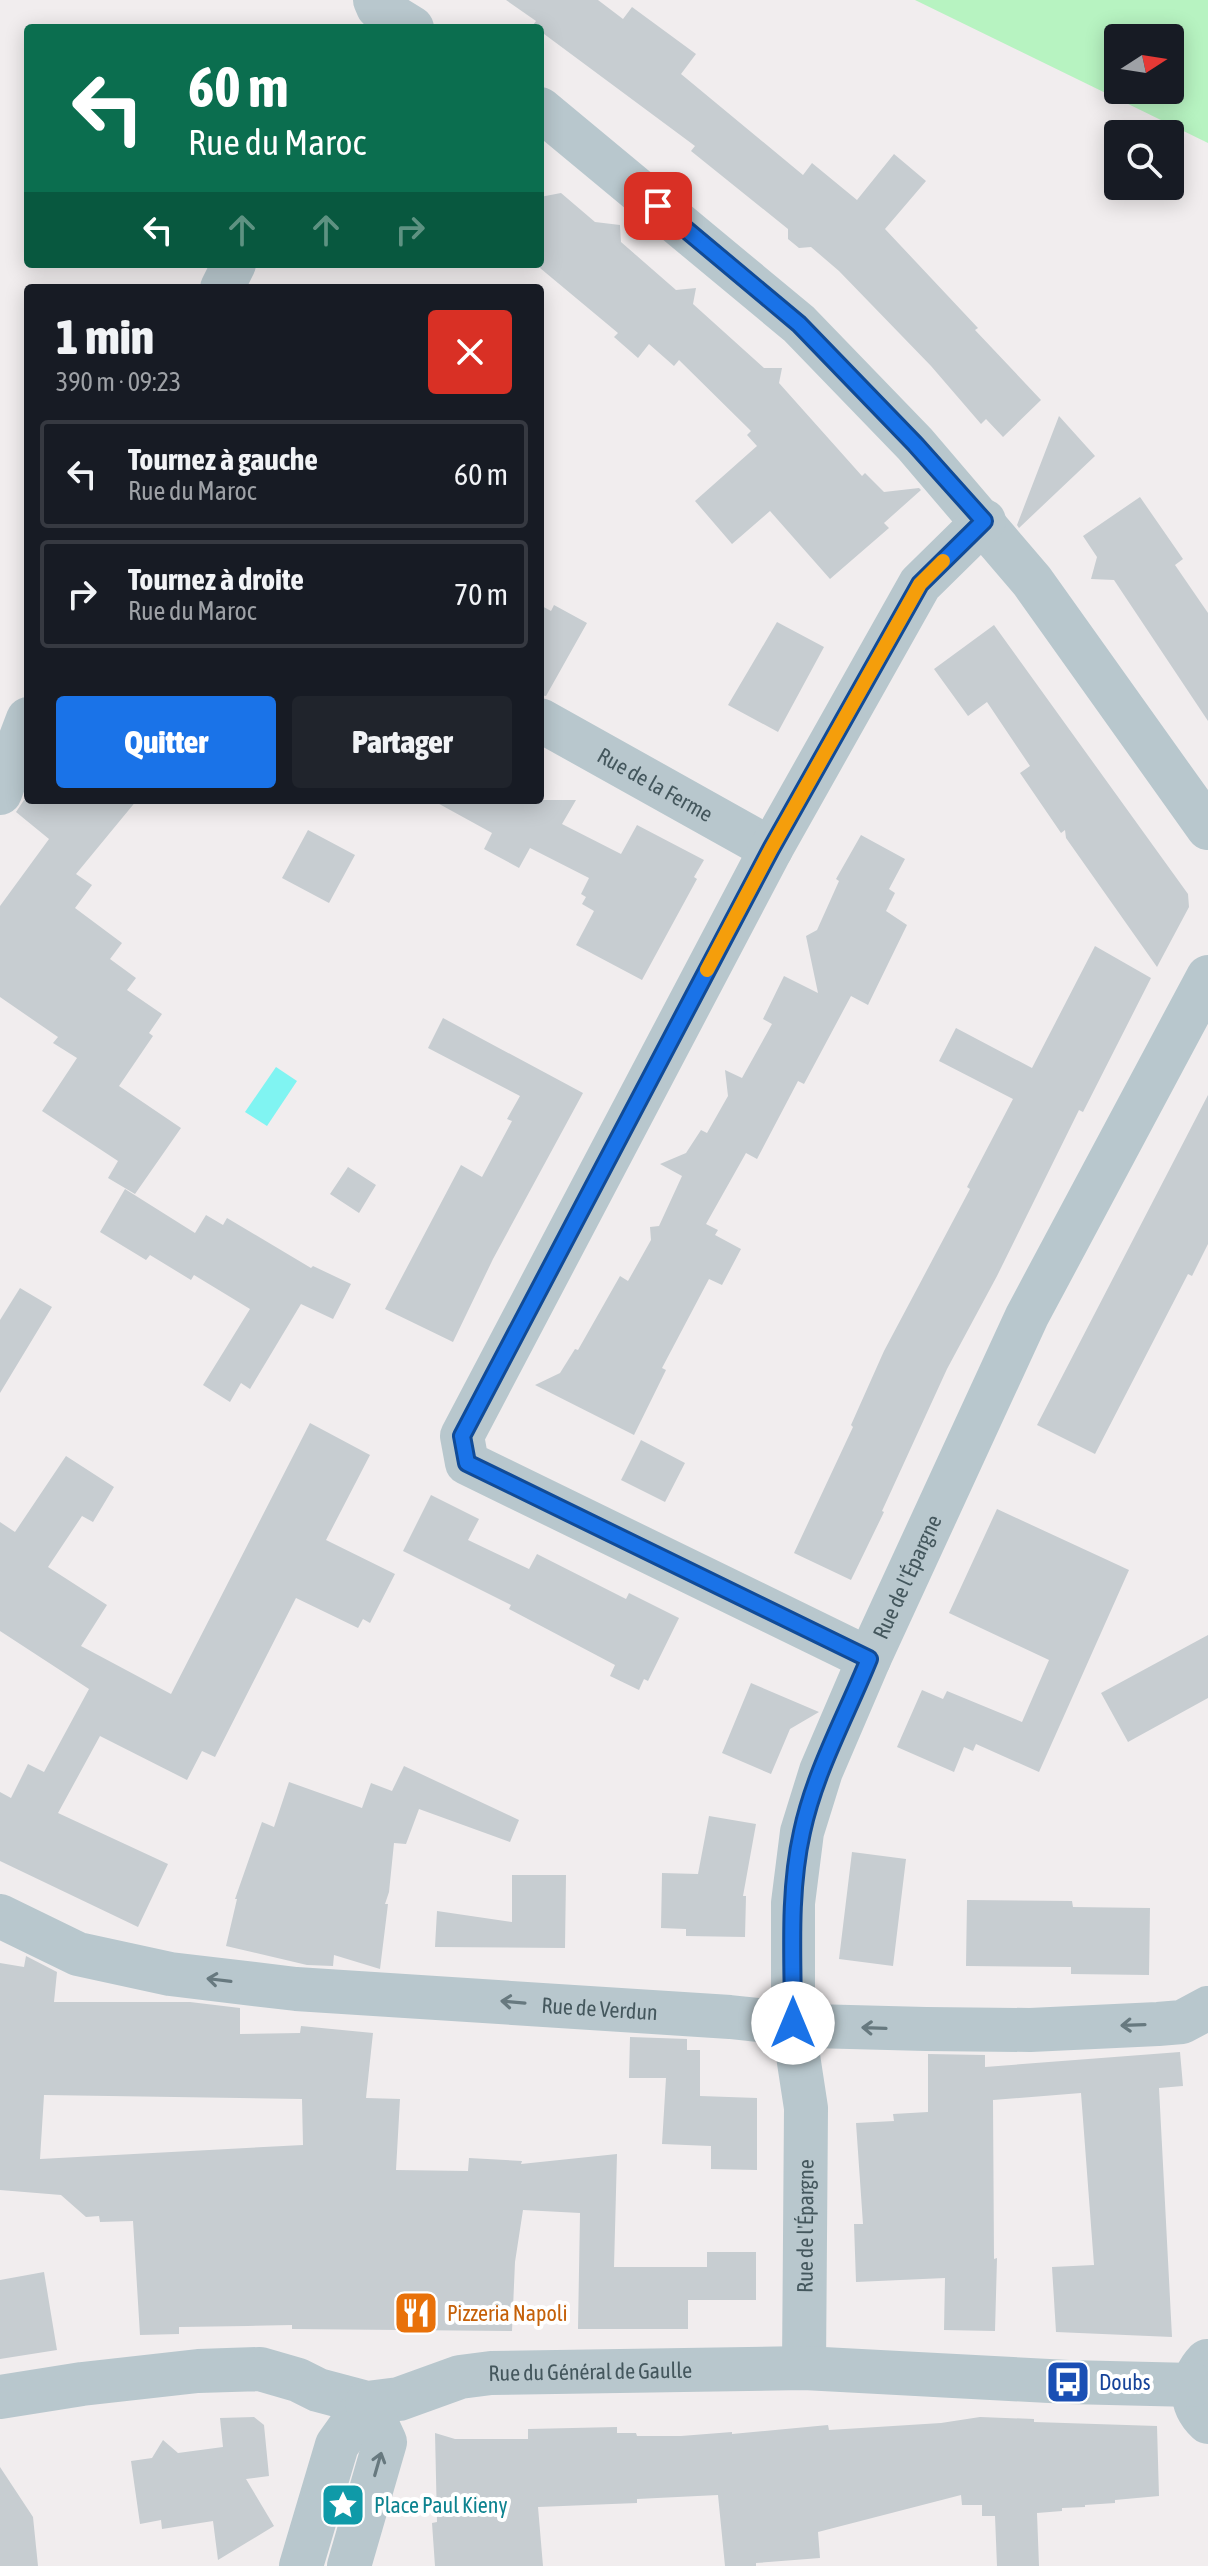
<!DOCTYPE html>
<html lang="fr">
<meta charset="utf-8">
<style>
:root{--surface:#171b24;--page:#20242c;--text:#f1f3f6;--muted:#9ea1a6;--line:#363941;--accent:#1a73e8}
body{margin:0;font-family:"Asap Condensed",sans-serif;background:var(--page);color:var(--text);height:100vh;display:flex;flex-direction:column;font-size:30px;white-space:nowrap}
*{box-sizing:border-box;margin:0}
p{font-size:26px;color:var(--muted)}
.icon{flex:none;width:44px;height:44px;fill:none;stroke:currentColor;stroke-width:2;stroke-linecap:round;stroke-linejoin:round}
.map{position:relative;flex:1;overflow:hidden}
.drawer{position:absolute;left:24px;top:284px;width:520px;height:520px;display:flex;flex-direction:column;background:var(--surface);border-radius:8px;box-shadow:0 4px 20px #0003}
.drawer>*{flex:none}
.top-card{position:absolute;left:24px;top:24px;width:520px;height:244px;border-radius:8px;box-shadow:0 4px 20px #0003;background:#0b6e4f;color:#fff;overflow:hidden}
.needle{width:52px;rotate:78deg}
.buttons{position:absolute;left:1104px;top:24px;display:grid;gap:16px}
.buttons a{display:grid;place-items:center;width:80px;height:80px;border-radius:8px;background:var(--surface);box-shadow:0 4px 20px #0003;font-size:40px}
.pin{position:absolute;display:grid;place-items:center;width:68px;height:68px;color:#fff;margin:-34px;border-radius:16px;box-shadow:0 4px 12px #0006}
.me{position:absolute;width:88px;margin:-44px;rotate:0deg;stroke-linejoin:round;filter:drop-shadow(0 0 6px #0008)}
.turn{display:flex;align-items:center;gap:28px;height:168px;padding:0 32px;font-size:36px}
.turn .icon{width:104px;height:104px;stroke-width:2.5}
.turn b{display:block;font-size:56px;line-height:68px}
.lanes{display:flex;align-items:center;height:76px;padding:0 32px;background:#0003;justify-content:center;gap:40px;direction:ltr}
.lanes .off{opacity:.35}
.round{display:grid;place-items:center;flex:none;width:84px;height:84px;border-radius:8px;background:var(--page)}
.head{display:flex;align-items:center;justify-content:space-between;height:136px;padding:0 32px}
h1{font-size:48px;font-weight:800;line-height:60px}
.action{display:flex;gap:16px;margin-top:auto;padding:16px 32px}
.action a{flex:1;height:92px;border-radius:8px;background:var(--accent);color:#fff;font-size:32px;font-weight:800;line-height:92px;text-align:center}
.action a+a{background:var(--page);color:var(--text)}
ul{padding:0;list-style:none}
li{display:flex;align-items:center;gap:24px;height:108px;margin:0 16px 12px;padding:0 16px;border:4px solid var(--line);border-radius:8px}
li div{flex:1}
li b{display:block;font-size:30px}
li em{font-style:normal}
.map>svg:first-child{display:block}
</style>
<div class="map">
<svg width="1208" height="2566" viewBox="0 0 1208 2566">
<rect width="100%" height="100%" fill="#f1edee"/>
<path fill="#b7f3c1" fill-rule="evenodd" d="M915,0h293v143zM1118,38h52v52h-52z"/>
<path fill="#80f4f2" d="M276,1067l21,14 -30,45 -22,-14z"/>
<path fill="#c7cdd1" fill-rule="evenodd" d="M506,0h92l25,19 9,-12 64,47 -15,20 122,101 9,-12 45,37 37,-46 32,27 -41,48 93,99 -3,2 66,70 -38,37 -17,-18 -5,5 -50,-58 -92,-95 -28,-24 -12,1 -11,-9v-10l-97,-78 4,-5 -155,-115v-3l-7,-3 3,-4z
M561,193l34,29 25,3 1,17 55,48 20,-2 -3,16 71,64h18l-3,15 83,93 3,-3 19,19 35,-4 2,2 -37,33 5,5 -59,51 -60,-68 -38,33 -37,-43 62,-55 -10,-11 4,-4 -72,-71 -5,6 -25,-22 -11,14 -24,-21 4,-4 -78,-65v-71z
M1059,416l36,40 -76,72 -2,-3z
M1140,497l43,62 -8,6 33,48v108l-94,-141 -23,-1 6,-22 -14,-21z
M540,605l11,6 3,-6 33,18 -41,73 -6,-1z
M777,622l47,25 -46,85 -50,-27z
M994,625l194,269 1,13 -32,60 -91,-129 -1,-8 -4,3 -41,-60 10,-7 -43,-64 -19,14 -34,-47z
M24,800h113l-61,74 16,11 -17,23 47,35 -12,16 26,19 -9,12 35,24 -13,19 4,3 -34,50 62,42 -46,66 -27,-16 10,-17 -76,-50 35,-53 -24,-15 5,-6 -58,-40v-91l49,-67 -33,-27z
M432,800h144l-14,24 59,30 16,-29 67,35 -10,17 3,2 -55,101 -66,-35 18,-34 -12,-7 4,-7 -5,-3 8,-16 -59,-30 -11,20 -35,-19 8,-16z
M308,830l47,25 -26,48 -47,-25z
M861,835l44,24 -16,30 6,4 -9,18 21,14 -39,80 -17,-9 -47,88 -6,-3 -41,78 -11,-6 -40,71 12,6 -3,5 26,14 -19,36 -13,-6 -47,89 4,2 -32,65 -99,-50 25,-12 15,-24 3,1 42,-74 8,5 23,-41 -1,-13 9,-1 23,-50 -22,-12 26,-11 15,-23 6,3 21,-37 -3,-26 17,8 30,-54 -9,-5 21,-43 34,17 -12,-57 11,-6 22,-49 -3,-2z
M1095,946l56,32 -68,134 -4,-2 -82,166 -50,93 -65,142 2,1 -33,68 -57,-27 59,-126 -2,-2 33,-74 86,-162 -3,-2 46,-88 -74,-38 17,-33 76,40z
M443,1018l140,75 -90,166 -40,83 -68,-33 76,-144 21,12 30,-56 -5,-2 13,-23 -92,-48z
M1208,1095v149l-16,32 -4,-2 -93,180 -58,-29z
M348,1167l28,18 -17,28 -29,-19z
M125,1189l70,44 11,-18 17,10 4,-7 84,50 2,-2 38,18 -18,35 -32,-15 -51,85 -9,-6 -11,19 -27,-17 47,-76 -56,-34 -3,5 -41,-25 -4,5 -46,-28z
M20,1288l32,19 -52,86v-73z
M310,1423l60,32 -44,85 69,34 -25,49 -7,-4 -5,9 -62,-30 -81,159 -13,-6 -15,29 -87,-44 -42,77 110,51 -30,63 -138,-66v-69l11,6 17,-34 16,8 45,-83 -89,-58v-109l15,10 51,-76 48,31 -21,35 -11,-6 -34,51 59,38 -26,41 90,48z
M641,1440l44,23 -20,39 -44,-22z
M431,1495l48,24 -11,21 61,29 8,-15 89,45 3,-6 50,25 -31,63 -4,-2 -5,11 -29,-14 5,-11 -106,-56 2,-4 -108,-54z
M997,1509l132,61 -90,202 -63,-28 -3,7 -9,-4 -10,25 -57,-25 25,-57 21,9 4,-8 75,31 27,-62 -100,-47z
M1208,1635v63l-80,44 -27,-49z
M751,1683l68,29 -29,17 -19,45 -49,-21z
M404,1766l115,54 -9,22 -91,-33 -13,35 -12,-1 -5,49 -4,12h3l-8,65 -46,-14 -1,11 -26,-1 -81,-19 11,-47h-2l27,-77 12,5 15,-45 73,26 9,-25 21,8z
M709,1816l47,8 -13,72h3l-1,41 -59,-1v-7l-25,-1 1,-55 36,1z
M852,1852l54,7 -13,107 -54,-7z
M512,1875h54l-1,73 -130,-1 2,-36 75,11z
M967,1900l105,1 1,6 77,1 -1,67 -78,-1v-7l-105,-1z
M26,1956l31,16 -3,30h136l50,6v26l60,-1 1,-7 72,7 -7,65 34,1 -4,71 72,1 1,-13 53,3 -1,3 96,-10 -3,113h93v-15h49v48h-68v29h-110l2,-116 -57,-3 -8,52 -3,69 -220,-2v-4l-44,1 -69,1v7l-39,1 -7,-114 -33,1 -1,-6 -13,1 -25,-22 -61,-5v-227l24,4zM44,2095l258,4 1,46 -263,14z
M630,2037l57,2v11h13v46l57,2v72l-46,-1v-23l-49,-2 4,-66h-37z
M1180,2052l3,34 -24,2 13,249 -116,-5 -4,-65 42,-2 -13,-172 -88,7 1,159 3,-1 -2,73 -51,-1 1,-52 -89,4 -2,-58h9l-7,-101 38,-2 -1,-7 35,-2v-58l57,1v12z
M44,2272l13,78 -57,9v-79z
M254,2417l10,8 5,51 -23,3 28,47 -56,34 -5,-39 -51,8 -1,-9 -21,4 -9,-63 21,-3 11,-18 15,13 45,-6 -3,-29z
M980,2417l54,2v3l123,4 2,70 -44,4v3l-30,2v2l-23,1v3l-25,2 2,53h-42l-2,-50h-13v-11h-20l-1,-10 -143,37 2,26 -64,5v3h-31l-7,-71 -81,4v4l-99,4 5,59h-108l-3,-43 5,-1 -2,-89 20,6h73v-10l89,-2v6h19l1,3h44l51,-4v2l96,-9 1,5 112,-7z
M0,2467l33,50 5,49h-38z"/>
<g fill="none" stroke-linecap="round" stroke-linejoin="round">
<g stroke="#b8c7cd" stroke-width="44">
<path d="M375,0l3,7 34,21"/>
<path d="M540,109l259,215 116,120 117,137 176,247"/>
<path d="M222,288l12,-24"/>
<path id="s1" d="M540,720l231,129"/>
<path d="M0,793l28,-74"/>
<path d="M869,1659l-402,-196 -5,-27 309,-587 149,-265 64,-63"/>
<path id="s2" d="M0,1916l78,38 92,20 126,15 434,28 82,9 114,3 104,1 128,-6 24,-2 26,-14"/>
<path d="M1207,2361c-18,19 -18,43 1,61"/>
<path id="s3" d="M804,2368l2,-260 -13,-85v-120l9,-71 19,-61 48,-112 158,-343 181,-339"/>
<path id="s4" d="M0,2397l82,-13 116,-13 62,-2 38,11 20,10 49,13 32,-4 61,-22 31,-4 313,-5 264,14 125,3"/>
<path d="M301,2566l36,-121 30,-42"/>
<path d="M349,2566l36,-124 -18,-39"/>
</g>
</g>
<defs><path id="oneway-shaft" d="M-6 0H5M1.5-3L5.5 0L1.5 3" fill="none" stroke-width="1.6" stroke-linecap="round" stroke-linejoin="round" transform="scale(2)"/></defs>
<g stroke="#67797f">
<use href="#oneway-shaft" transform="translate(219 1980) rotate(-173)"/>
<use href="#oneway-shaft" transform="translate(513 2002) rotate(-175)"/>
<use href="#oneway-shaft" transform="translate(1133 2025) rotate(178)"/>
<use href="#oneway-shaft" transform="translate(874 2028) rotate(-178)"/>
<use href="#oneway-shaft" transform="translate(378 2464) rotate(-74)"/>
</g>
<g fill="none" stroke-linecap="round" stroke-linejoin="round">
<g stroke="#114b97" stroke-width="20">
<path id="route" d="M658,206l141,118 116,120 69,77 -64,63 -149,265 -309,587 5,27 402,196c-23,57 -54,112 -67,173 -14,62 -9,128 -9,191"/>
</g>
<use href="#route" stroke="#1a73e8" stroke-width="14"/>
<path stroke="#f59e0b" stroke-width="14" d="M707,970l64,-121 149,-265 23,-23"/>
</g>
<defs>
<g id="restaurant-square" transform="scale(2.3)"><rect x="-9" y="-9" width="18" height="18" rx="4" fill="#e8710a" stroke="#fff"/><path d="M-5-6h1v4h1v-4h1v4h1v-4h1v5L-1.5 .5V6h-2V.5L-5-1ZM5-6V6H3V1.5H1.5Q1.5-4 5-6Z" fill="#fff"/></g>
<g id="bus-square" transform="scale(2.3)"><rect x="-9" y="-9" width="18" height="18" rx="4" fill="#1a4fb4" stroke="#fff"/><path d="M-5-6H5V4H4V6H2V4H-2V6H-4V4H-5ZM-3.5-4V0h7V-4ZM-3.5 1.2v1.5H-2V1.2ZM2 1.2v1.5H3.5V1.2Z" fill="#fff"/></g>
<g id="sight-square" transform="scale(2.3)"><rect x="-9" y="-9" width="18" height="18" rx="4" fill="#0f9aa8" stroke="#fff"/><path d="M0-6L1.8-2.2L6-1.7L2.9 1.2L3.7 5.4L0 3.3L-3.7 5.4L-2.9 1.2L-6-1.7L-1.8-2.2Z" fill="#fff"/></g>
</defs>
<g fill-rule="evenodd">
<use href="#restaurant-square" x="416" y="2313"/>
<use href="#bus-square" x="1068" y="2382"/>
<use href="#sight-square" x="343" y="2505"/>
</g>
<g text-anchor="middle" stroke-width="8" stroke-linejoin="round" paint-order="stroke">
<g font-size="22" fill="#44575d" stroke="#fff">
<text dy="8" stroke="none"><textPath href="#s1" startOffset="132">Rue de la Ferme</textPath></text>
<text dy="8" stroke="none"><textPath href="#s3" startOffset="814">Rue de l'Épargne</textPath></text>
<text dy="8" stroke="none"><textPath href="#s2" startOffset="612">Rue de Verdun</textPath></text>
<text dy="8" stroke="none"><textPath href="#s3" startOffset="142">Rue de l'Épargne</textPath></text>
<text dy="8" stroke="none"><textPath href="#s4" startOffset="602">Rue du Général de Gaulle</textPath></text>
</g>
<g font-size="22" fill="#c56008" stroke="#fff" text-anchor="start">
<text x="447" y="2321">Pizzeria Napoli</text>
</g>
<g font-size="22" fill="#164399" stroke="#fff" text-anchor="start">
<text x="1099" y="2390">Doubs</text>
</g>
<g font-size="22" fill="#0d838f" stroke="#fff" text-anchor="start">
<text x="374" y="2513">Place Paul Kieny</text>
</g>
</g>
</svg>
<div class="buttons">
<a><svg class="needle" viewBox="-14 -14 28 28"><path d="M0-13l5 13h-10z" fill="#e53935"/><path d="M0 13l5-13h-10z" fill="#9ea1a6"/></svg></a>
<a><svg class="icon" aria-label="search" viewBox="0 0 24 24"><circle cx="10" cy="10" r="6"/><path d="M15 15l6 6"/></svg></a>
</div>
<div class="pin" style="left:658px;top:206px;background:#d93025"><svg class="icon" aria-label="arrive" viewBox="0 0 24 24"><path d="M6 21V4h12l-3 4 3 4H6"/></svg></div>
<svg class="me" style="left:793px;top:2023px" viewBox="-20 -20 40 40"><circle r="19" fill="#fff"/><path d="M0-13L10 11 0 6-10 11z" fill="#1a73e8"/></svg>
<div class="top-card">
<div class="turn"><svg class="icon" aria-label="left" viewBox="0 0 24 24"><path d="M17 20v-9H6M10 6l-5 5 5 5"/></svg><div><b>60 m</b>Rue du Maroc</div></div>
<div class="lanes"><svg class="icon" aria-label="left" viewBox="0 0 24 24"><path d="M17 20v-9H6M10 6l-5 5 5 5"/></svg><svg class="icon off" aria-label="ahead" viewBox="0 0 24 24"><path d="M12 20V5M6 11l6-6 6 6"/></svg><svg class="icon off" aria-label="ahead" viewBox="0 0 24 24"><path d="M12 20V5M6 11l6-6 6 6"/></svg><svg class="icon off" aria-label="right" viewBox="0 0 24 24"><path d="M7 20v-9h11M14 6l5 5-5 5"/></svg></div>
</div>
<section class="drawer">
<div class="head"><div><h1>1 min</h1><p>390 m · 09:23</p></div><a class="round" style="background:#d93025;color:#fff"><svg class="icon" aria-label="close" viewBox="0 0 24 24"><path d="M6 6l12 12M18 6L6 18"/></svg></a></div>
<ul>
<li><svg class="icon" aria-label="left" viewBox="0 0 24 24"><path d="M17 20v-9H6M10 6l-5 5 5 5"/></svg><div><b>Tournez à gauche</b><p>Rue du Maroc</p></div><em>60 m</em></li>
<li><svg class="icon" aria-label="right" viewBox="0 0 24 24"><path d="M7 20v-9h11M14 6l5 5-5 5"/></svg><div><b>Tournez à droite</b><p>Rue du Maroc</p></div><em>70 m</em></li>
</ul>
<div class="action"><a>Quitter</a><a>Partager</a></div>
</section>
</div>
